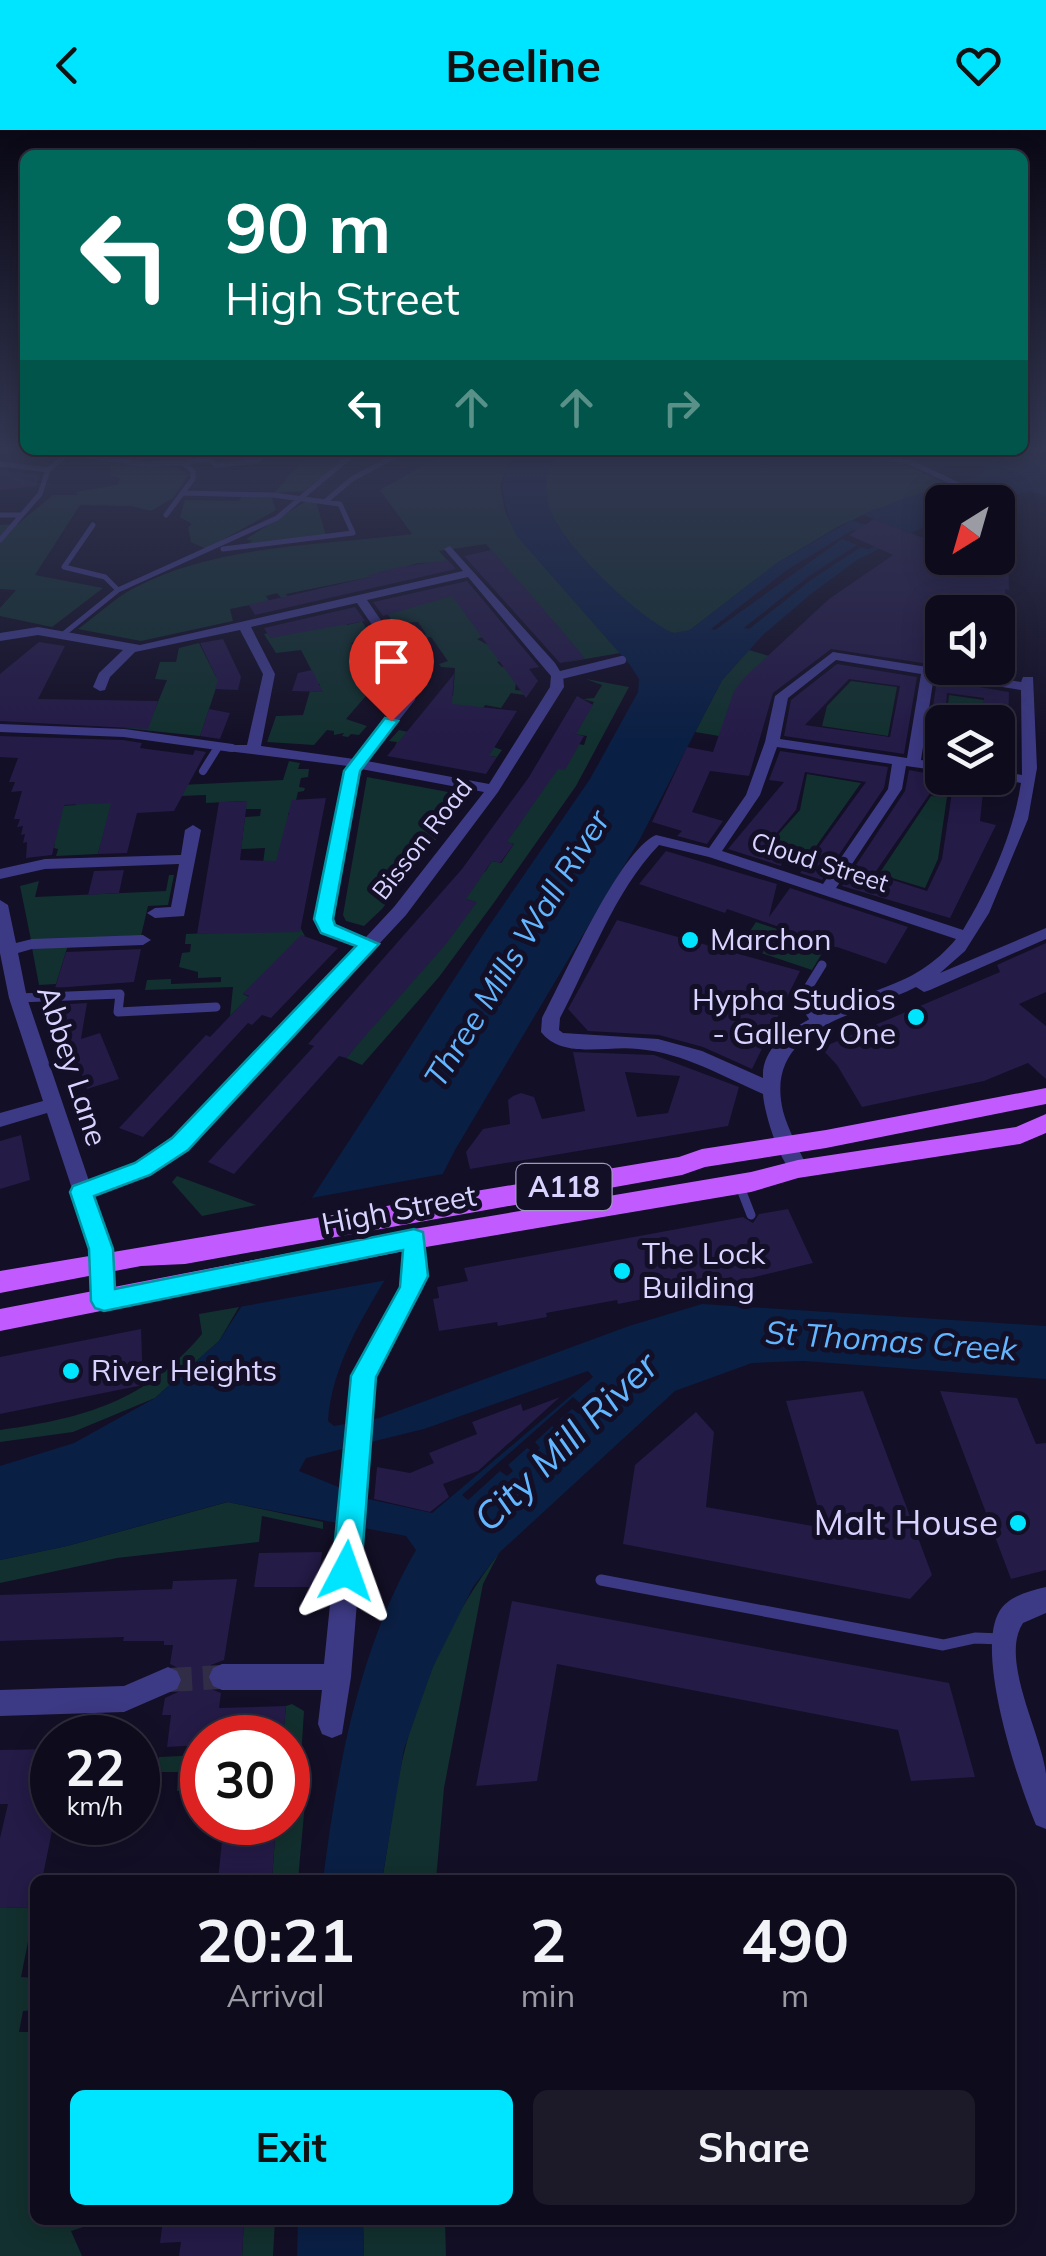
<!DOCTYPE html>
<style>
:root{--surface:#0e0b1c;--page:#1c1929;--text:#f1f3f6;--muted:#9b9ba3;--line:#2e2b3b;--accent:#00e5ff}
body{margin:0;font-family:Mulish,sans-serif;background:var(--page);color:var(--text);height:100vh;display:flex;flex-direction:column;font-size:38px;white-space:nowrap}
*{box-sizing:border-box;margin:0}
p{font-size:32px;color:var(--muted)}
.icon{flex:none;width:55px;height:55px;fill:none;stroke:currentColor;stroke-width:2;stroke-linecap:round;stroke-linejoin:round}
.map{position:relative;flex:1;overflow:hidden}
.sheet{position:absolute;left:30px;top:1745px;width:985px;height:350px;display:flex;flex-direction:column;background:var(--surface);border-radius:15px;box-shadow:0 5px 25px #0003,0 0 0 2px var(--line)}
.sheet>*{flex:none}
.top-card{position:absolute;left:20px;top:20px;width:1008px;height:305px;border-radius:15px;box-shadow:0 5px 25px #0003,0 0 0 2px var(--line);background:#00695c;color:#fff;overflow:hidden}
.needle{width:65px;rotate:217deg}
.controls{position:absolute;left:925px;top:355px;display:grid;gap:20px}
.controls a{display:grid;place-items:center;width:90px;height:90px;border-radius:15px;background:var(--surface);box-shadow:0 5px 25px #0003,0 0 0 2px var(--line);font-size:50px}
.speed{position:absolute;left:30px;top:1585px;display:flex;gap:20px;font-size:50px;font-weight:700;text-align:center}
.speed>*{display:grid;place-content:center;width:130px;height:130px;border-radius:50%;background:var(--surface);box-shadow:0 5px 25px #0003,0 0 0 2px var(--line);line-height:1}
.speed small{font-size:25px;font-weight:400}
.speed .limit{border:15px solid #d22;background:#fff;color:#111}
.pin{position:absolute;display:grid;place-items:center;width:85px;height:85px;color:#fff;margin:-102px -42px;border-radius:50% 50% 50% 0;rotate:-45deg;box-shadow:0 0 10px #0007}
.pin .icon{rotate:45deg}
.me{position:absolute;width:110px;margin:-55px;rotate:4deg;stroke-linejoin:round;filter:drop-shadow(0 0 8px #0008)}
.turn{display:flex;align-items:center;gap:35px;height:210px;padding:0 40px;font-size:45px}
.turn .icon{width:130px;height:130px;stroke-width:2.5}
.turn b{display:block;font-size:70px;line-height:85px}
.lanes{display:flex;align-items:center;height:95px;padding:0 40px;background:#0003;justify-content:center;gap:50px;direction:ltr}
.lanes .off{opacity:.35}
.eta{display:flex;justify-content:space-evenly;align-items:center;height:170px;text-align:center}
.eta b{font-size:60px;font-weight:700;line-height:70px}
.button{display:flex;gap:20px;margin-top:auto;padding:20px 40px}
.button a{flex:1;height:115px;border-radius:15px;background:var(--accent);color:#111;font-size:40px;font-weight:700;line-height:115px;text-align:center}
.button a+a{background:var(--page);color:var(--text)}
header{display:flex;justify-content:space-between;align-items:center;height:130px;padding:0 40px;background:var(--accent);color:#111;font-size:45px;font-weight:700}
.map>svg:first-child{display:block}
</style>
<header><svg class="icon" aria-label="back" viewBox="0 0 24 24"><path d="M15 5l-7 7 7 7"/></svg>Beeline<svg class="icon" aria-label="heart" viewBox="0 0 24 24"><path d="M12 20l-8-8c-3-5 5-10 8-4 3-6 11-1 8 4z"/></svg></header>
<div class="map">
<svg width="1046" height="2126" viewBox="0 0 1046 2126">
<rect width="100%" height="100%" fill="#130f26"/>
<path fill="#12302f" d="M312,320h23l7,5 -1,7 -37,29 -30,2z
M391,320h123l-14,35 5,26 12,25 103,117 -58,10 22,-5 -98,-114 -47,7 11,12c-28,1 -34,-5 -58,13l-10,-5 -12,6 -84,17 4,6 -6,1 -7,-8 -11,3 3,5 -39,8 3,12 -92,20 -63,-12c18,-13 37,-31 56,-41 85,-44 184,-42 278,-54l-32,-44 57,-32 -13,1z
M561,320h284l56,12 47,23 33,-10 10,-25h29l13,9 13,1 -172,50 -35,16 -62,37 -87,67c-7,3 -14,5 -22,1 -32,-14 -116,-96 -121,-130 -3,-21 2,-35 14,-51z
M110,334l64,3 15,7 -16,24 -22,13 -20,-5 -51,-1 -45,70 68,13 -51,39 -52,-11v-8l16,-18 -16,-1v-64l18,-1 35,-29h25l-2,-3 42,-7 2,-7 -9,-3z
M242,366h29l5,14 -70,39 -15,-7 -3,-15 4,-3 -12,-7 5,-17 54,1z
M306,371l10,1 10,33 -79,9 5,-3 -6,-2z
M468,461l17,45 -8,3 36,19 -16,4 5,5 7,-1 8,10 -2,14 11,1 -2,4 -13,-2 -10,15 -16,-3 -4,7 -1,30 22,8 -5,7 -102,-11 2,-4 -8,-1 10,-11 14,3 26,-36 14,-1 2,-28 -14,-1 -2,-3 9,-3 -17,-24 -13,2 8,-5 -8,-12 -24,1 -12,-16z
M356,483l16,23 -21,7 16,27 17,-3v4l-14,1 2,15 15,-1 -2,6 -14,-2 -25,29 21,7 -8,9 -8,-1 -3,3 -6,-1 2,-3 -10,2v-4l-7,-1 -13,15 -47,-3 9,-26 27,-1 7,-24 8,1 2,-8 -20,-1 15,-6 -14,-27 -25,3 -12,-19 80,-13 3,4 13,-3z
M199,513l17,34 12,-2 -9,4 -19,57 -76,-8 24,-2 19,-46 -12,-1 5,-17h16l3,-14z
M749,520l20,6 -50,80 -24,-4 27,-52z
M586,549l43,8 -53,99 -83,118 -54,73 -77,88 -16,-7 130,-156 -14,-4 9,-30 14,4 7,-11 9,2 13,-19 -8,-2 -4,-16 14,3 56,-86 12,2 3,-9 -20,-3 10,-1 17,-30 -11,-3 11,-1 8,-13z
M851,551l46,6 -9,49 -66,-10 5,-20z
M949,565l35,5 -2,22h-36z
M289,631l11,2 -2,6h11l-1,8 -7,1 -2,9 6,1 -1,3 -6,1 -5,21h-5v3h4l-15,45h-9l-2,7 39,68 -62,58 6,3 -19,19 3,-29 -88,3 2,-10 24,-1v5l50,-2v-5l-23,1v-6l-19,-5 3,-14 8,-1 1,-8h-6l1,-10 47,-2 30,-68 2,-16 -24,1 4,-32 15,-1 1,-7h-15v-8l-40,2v-8l-51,2 -44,10 -13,47 -42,2 2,-7 -4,-1 1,-7h-3l7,-35 17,-1 4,-15 203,-10z
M807,644l54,9 -49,69 -38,-13 26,-29z
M367,647l103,19 -88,113 -18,17 -18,-5 -3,-6z
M931,666l16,1 -9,62 -13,29 -46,-14z
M169,745h5l-6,30 -20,1 -7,30 -110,4 -11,-54 19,-5 -4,16 131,-6z
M790,779l58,20 -12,18 -9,-2 -15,25 -72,-24 16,-24 66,22 -45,-17z
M68,815l-12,39 -17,1 -7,-37z
M177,1046l79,29 -54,11 -30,-34z
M239,1177l-20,34 -64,57 -82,34 -73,10v-12c85,-12 146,-29 202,-96l-3,-20z
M228,1372l95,20v7l-61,-13 -3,26 -142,16 -117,25v-23l67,-14z
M499,1423l-16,31 -39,204 -8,92h-54c8,-43 12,-89 23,-131 18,-70 50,-139 94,-196z
M292,1574l12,7 -3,47 8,1 -11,121h-26l4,-57 12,-1v-84l-5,-1 3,-31z
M202,1625l-1,29 -4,6 -20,1 1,-19h-21l2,-15z
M35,1777l-14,70 14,1v32l-12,1 -4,21h16v188h57v4l-21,7 11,25h-82v-348z
M244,2090h31l-2,36h-31z
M363,2090h82l1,36h-82z"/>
<path fill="#0a1f44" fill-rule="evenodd" d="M514,320h47c-12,16 -17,29 -14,50 5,37 92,118 126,133l17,-3 87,-67 75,-43 49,18 -44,22 -46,34 -48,41 -41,45 -82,159 -185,311c-17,33 -32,64 -50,96 -31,54 -73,112 -77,175l6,5 45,-8 250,-92 73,-22 344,22v53l-242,-18 -52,2 -77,28 -176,162 -26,34 -40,80 -29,82 -22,131h-59c14,-111 36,-232 93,-330l-10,-14 -179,-34 -160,44 -67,14v-94l74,-23 81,-45 64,-57 267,-411 104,-151 48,-87 1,-13 -9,-14 -113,-129c-15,-32 -20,-54 -3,-86zM588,1241l5,6 -161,136 -64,-14 -69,-28 7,-13 118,-29z
M991,320h29l13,9 13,1v36l-15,-5 -46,11h-43v17l-31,14 -48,-18 42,-17 76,-23z
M298,2090h65l1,36h-67z"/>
<path fill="#130f26" d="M853,400l19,6 8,7 -11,6 -8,-2 -49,32 -63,50 -5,-1 64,-51 49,-32 -15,-6 -127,91 -4,-1 76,-59z
M443,1044l-56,106 -148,27 67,-108z
M573,1267l12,11 -6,6 -7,-5 -13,11 6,6 -6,6 -7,-6 -17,16 5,6 -5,5 -8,-5 -19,17 5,6 -6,5 -7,-5 -32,29 -6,-5z"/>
<path fill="#241b47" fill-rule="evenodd" d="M2,317h23v3l36,1 -15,12 -45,-5z
M0,340l40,5 -4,11 -36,4z
M874,389l52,20 16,-8v27h66l1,32 -4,-1 1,23 -64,-7v61l-111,-17 -58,44 -24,83 -39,-5 -18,41 31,9 -16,23 -30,-8 5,-5 -30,-9 35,-75 26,5 21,-61 10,-13 85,-79 64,-44 -44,-20z
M491,420l48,54 46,54 -25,5 -96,-107z
M448,430l8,9 -201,46 -6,-10 121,-28 -2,-2 31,-8z
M467,451l72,86 -10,2 9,12 -12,17 -74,-102 -69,20 -10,-14z
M355,477l10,14 -95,17 -6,-10z
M223,509l18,38 -3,13 -23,-1 3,-8 -18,-38z
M39,512l26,4 -27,53 120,2 -10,28 -148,-8v-47z
M837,534l80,13 -13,77 -120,-18 7,-36zM849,549l51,7 -10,51 -85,-12z
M312,540l11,22 -31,-1 6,-18z
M454,544l-2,30 65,7 -28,45 8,1 -11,17 -99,-18z
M937,550l72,12 -1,30h-25l1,-24 -37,-5 -5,66 -17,-2z
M577,566l16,9 -17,29 8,2 -19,34 -7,-1 -51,73 7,2 -14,19 -8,-2 -26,38 11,3 -31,42 -100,114 -7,-2 -105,118 -26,-12 106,-116 -6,-2 154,-175 67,-92z
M209,579l21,4 -10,26 -20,-3z
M0,606l123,4 19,3 -2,5 53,7 2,-5 11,2 -32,59 -37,2 -10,40 -29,1 13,-51 -47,2 -12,50 -26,3 1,-16 -4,1 2,-9 -4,1 2,-9 -6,1 3,-8h-6l8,-28 -11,1 4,-10h-6l9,-24 -18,-1z
M780,621l108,16 -4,21 -62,92 -22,-7 66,-91 -61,-10 -9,38 -25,30 16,5 -6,21 -53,-17 56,-67 -15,-2z
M909,640l33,6 -68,98 53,17 15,-32 12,-80 30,5 -4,37 16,4 -46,93 -108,-32 63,-95z
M326,668l-26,134 -103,2 22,-132 28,-1 -7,59 36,1 16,-61z
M666,721l111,33 -8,33 21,-29 118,39 -22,37 -159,-55 -2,4 -86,-29z
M124,740l-5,23 -31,2 6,-24z
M617,790l183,51 -48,98 -49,-22 -44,-12 -71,-4 -20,-22z
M301,805l37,13 -67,70 -9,-3 -10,10 -4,-2 -105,114 -24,-9 87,-93 4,2 20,-21 19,-20 -6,-2z
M1046,813v49l-27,12 27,22v53l-18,-16 -44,18 -122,26 -25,-42 -16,-17 179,-76 -3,-7z
M141,819l-7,33 -79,6 11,-36z
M87,873l-6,36 19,-6 19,46 -32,10 -22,-57h-12l2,-13h-7l3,-14z
M573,922l81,3 85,32 -11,39 -258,43 -4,-17 17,-23 27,-5 -2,-24 5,-4 8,-3 13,4 8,22 43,-8zM625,942l55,4 -12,37 -31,4z
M21,1005l9,45 -30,9v-48z
M788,1079l25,54 -79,19 -2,-5 -69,13 1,5 -46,9 -1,-4 -71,13 1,4 -49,9 -1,-4 -58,9 -6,-32 6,-1 -2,-11 31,-6 -4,-13 279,-51 10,6 6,-9z
M141,1199l2,56 -143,29v-57z
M863,1261l69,184 -22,24 -287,-55 12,-79 61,-53 18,20 -8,75 118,21 -38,-127z
M940,1261l77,7 19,46 10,-1v127l-35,9z
M560,1267l-82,74 -35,13 6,13 -19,15 -56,-13 3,-32 33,6 24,-10 -5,-10 48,-19 -5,-12 49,-18 2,7z
M322,1422l-4,35h-64l5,-34z
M237,1449l-13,81 -13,5 -5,14 5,10 10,4 -2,15 67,-2 -3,32h-81v7l-35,2 4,-32h-9l3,-17 15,-7 4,-13 -4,-9 -10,-5 3,-19h-9v-4h-41l1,-4 -124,4v-46l172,-6 1,-8z
M512,1471l437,82 26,94 -64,4 -13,-51 -341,-66 -20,117 -61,5z
M52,1619v82l-10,49h-7v27l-35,1v-70l8,-34h-8v-54z
M224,1692h52l-4,58h-54z
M163,2090h81l-2,36h-63l2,-14 -21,1z"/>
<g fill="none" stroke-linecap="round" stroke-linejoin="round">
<path stroke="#312d47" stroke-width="24" stroke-dasharray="24 11" stroke-linecap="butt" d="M168,1550l54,-3"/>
<path stroke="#3d3a85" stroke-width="5" d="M860,320l52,13 82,39
M71,323l71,11 41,-1 10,8v8l-27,36
M183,333l26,-4 7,6 42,-4 7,-11
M0,334l48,6
M182,363l91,2 67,9 13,29 -130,16
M326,371l26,-22 43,-23 -17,-6
M998,374l11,6
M0,385h20
M93,395l-29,42 41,10 13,13
M0,410l40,-46 8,-24 23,-19
M61,506l57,-46 159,-72 81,-68"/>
<path stroke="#3d3a85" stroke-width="8" d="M557,546l65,-16
M0,598l124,5 108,15
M203,641l15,-24"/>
<path stroke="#3d3a85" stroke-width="9" d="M18,868l102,-4 -2,18 98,-5
M815,890l-14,-21 21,-34
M739,1054l12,31"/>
<path stroke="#3d3a85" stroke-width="11" d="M601,1450l342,65 32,-7 27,1"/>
<path fill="#3d3a85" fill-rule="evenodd" d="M450,416l105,117 8,13 1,11 -66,105 -92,123 -204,219 -52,40 -56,21 13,39 7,67 -3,6 -8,3 -8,-3 -8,-73 -40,-121 -47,14v-14l43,-12 -34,-103 -9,-45v-53l8,5 8,38 16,-4 111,-4 8,5 -8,5 -111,4 -14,4 9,45 62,183 47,-17 52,-40 170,-178 -36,-13 -7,-14 33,-153 -121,-15v-6h20l16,-71 -23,-44 -105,22 -25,25 -5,13 -5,1 -7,-4 6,-14 24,-23 -85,-15 -38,6v-8l38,-6 102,18 323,-74 -19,-22zM468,447l77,92 6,7 -1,11 -61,97 -122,-23 48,-61 5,-23 -53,-77zM357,473l51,74 -7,22 -47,60 -93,-13 14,-72 -24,-47zM361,639l123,23 -90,115 -28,30 -32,-11 -3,-7z
M833,522l188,30 2,-5h10l4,91 -9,51 -39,94 -24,38 -25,22 106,-45v11l-116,51 -6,2 -8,-5c-57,29 -153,39 -133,124 5,19 17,40 25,58l-10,8c-17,-8 -34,-64 -35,-83 -41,-18 -79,-41 -125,-45 -31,-4 -75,11 -97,-17l1,-14c21,-39 77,-167 114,-183l53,13 37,-53 19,-53 10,-46zM836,530l85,14 -14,84 -127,-19 8,-41zM934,546l87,14 1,85 -24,-4v7h-5l28,5c-8,52 -31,102 -58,147l-127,-42 66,-99 4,-23 36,5v-8l-21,-3zM777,617l115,17 -4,25 -65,95 -101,-33 38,-56zM659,715l50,12 247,82c-9,11 -22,23 -35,31 -40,27 -162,47 -158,108l-61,-27 -44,-12 -95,-6 -4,-3 1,-12c30,-57 54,-126 99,-173z
M193,695l8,5 -17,86 -29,2 -8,-5 8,-5 16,-1 8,-43 -134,5 -45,10v-10l45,-10 136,-4 4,-25z
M414,1101l7,2 6,43 -4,13 -48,88 -24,300 -9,57 -10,4 -10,-4 -4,-10 4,-34h-100l-9,-4 -4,-9 4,-9 9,-4h102l29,-288 49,-89c5,-17 -2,-37 5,-54z
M1046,1457v26l-23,10c-24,36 19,112 23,151 0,18 0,37 0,55l-10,-4c-18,-43 -61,-171 -37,-213 9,-16 30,-21 47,-25z
M168,1537l9,4 4,9 -4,9 -53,23 -124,4v-26l124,-4z"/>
<path fill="#c25bff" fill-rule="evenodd" d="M1046,958v16l-220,44 -121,19 -23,8 -497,89 -44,2 -141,27v-22l679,-114 23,-8 124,-19z
M1046,984v19l-26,11 -222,34 -47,14 -337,57 -414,82v-22l414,-80 337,-57 47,-12 218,-33z"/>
</g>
<linearGradient id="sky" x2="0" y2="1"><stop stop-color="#0a0815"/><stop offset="0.52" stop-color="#333752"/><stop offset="1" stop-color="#333752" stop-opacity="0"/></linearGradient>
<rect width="1046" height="614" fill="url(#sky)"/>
<path fill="#00e5ff" stroke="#0095a6" stroke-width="2.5" d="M385,588l13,3 -38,50 -27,148 2,6 44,19 -191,206 -38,25 -56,21 19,53 2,40 299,-60 9,3 5,44 -52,101 -15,194 -5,10 -10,4 -10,-4 -4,-10 19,-195 49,-89 3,-37 -299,61 -9,-3 -4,-7 -2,-52 -19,-57 3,-6 62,-23 37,-25 184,-192 -35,-13 -7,-14 30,-148z"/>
<g fill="#00e5ff" stroke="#130f26" stroke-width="4">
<circle cx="690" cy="810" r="10"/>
<circle cx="916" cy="887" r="10"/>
<circle cx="622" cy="1141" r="10"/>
<circle cx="71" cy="1241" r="10"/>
<circle cx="1018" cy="1393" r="10"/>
</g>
<g text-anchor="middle" stroke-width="10" stroke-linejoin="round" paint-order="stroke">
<g font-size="25" fill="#d9d4ff" stroke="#130f26">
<text transform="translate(422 709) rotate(-52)" y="9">Bisson Road</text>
<text transform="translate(820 732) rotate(18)" y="9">Cloud Street</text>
</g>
<rect fill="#130f26" stroke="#9e99be" stroke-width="2.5" x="516.5" y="1034" width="95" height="46" rx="8"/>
<g font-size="28" font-weight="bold" fill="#d9d4ff">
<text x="564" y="1067">A118</text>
</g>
<g font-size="30" fill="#d9d4ff" stroke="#130f26" text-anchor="start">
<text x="710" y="820">Marchon</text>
<text x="896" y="880" text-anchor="end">Hypha Studios<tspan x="896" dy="34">- Gallery One</tspan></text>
<text x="642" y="1134">The Lock<tspan x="642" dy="34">Building</tspan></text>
<text x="91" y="1251">River Heights</text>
</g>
<g font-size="30" fill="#d9d4ff" stroke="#130f26">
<text transform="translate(72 936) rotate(72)" y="10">Abbey Lane</text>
<text transform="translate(399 1080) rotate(-11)" y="10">High Street</text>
</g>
<g font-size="32" font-style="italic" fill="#62b6ff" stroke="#130f26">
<text transform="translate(517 819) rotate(-58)" y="11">Three Mills Wall River</text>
<text transform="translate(891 1211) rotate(4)" y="11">St Thomas Creek</text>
</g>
<g font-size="35" fill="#d9d4ff" stroke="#130f26" text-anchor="end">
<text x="998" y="1405">Malt House</text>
</g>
<g font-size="38" font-style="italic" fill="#62b6ff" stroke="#130f26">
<text transform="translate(566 1312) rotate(-44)" y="13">City Mill River</text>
</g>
</g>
</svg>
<div class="controls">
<a><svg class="needle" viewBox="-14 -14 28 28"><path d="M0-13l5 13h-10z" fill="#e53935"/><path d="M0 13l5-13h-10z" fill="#9b9ba3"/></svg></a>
<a><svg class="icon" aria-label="sound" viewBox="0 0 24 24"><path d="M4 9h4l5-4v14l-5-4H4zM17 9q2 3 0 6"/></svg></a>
<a><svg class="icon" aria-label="layers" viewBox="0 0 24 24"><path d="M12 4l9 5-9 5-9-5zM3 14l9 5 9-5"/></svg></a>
</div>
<div class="speed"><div>22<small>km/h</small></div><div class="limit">30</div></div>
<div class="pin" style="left:391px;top:591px;background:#d93025"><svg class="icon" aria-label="arrive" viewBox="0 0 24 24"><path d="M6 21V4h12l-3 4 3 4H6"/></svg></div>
<svg class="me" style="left:346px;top:1441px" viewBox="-20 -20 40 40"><path d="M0-17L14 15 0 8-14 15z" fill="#00e5ff" stroke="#fff" stroke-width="4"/></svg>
<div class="top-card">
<div class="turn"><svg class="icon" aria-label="left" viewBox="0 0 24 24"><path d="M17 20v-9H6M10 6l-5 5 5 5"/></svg><div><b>90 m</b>High Street</div></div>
<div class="lanes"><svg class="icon" aria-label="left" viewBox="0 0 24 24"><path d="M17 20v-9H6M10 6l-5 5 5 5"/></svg><svg class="icon off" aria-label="ahead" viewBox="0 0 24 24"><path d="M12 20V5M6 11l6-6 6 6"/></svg><svg class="icon off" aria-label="ahead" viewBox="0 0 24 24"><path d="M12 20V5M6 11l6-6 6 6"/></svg><svg class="icon off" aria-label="right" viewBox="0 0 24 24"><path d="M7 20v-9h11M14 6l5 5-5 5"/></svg></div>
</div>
<section class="sheet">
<div class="eta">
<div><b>20:21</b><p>Arrival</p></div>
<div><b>2</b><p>min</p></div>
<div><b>490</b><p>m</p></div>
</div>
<div class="button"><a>Exit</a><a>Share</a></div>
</section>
</div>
